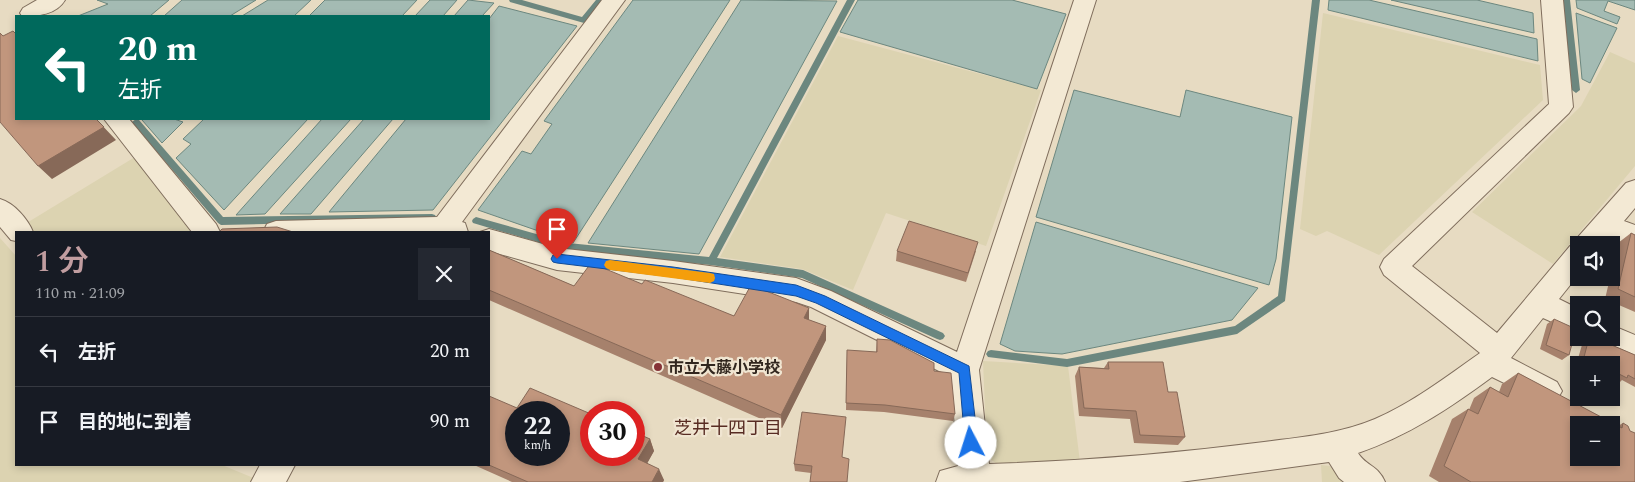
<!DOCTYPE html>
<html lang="ja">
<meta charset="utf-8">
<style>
:root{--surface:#171b24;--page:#242831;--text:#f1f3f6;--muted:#9ea1a6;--line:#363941;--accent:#c19da0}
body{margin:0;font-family:Spectral,"Noto Sans JP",serif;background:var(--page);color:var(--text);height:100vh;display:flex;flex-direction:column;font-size:19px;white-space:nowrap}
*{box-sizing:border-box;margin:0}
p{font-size:16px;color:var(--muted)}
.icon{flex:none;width:28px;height:28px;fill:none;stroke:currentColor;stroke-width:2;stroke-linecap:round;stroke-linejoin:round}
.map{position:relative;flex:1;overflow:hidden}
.details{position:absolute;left:15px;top:231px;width:475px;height:235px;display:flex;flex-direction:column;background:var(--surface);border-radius:0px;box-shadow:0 2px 8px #0003}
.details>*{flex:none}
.hud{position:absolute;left:15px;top:15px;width:475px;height:105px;border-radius:0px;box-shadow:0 2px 8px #0003;background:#00695c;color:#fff;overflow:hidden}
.fabs{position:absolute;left:1570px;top:236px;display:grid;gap:10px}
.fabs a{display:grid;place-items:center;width:50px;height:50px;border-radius:0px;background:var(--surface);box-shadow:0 2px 8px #0003;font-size:25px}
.speed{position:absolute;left:505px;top:401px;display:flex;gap:10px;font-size:25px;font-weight:700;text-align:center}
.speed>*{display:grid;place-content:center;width:65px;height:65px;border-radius:50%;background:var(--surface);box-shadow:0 2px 8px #0003;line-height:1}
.speed small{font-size:12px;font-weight:400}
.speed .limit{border:8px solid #d22;background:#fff;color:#111}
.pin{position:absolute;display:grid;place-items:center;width:42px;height:42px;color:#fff;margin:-51px -21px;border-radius:50% 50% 50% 0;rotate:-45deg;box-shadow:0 0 5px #0007}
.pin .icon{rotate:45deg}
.me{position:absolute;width:55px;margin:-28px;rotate:355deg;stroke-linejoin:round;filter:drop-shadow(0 0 4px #0008)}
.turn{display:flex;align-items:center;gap:18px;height:105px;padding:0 20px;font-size:22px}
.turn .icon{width:65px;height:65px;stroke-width:2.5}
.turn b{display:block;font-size:35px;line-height:42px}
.round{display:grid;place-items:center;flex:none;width:52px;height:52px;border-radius:0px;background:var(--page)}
.head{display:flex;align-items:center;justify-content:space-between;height:85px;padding:0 20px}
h1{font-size:30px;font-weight:600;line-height:38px;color:var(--accent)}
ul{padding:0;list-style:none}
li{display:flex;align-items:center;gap:15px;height:70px;padding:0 20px;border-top:1px solid var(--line)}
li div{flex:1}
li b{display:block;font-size:19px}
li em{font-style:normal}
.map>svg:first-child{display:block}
</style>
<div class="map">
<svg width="1635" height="482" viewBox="0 0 1635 482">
<rect width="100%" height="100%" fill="#e7dbc2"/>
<path fill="#dcd3b1" d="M1323,13l217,52 3,35 -164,155 -52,-24 -11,5 -16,-7z
M838,36l203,54 -55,156 -100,-33 -33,77 -51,-21 -82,-12z
M1610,52l25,11v103l-82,98 -81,-52 109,-106z
M135,157l60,75h-162l-8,-8z
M0,238l16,18v209h206l34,14 -3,3h-253z
M983,361l85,5 12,96 -77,6 -16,-11z
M1321,465l9,1 22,16h-30z"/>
<path fill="#a4bbb3" stroke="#6c877f" d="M97,0h72l-19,16h-72l30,-12z
M182,0h74l-26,16h-66z
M268,0h43l-17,16h-52z
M325,0h92l-15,16h-93z
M430,0h27l-14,16h-28z
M468,0l26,3 -12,13h-28z
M633,0h97l-157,243 -95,-33 44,-59 9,3 21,-30 -8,-3z
M741,0l96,1 -138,253 -111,-11z
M858,0h154l54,14 -29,75 -197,-57z
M1329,0h40l168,39 1,22 -210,-51z
M1391,0h86l56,13 1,20z
M1576,0h59v10l-27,-9 -4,10 16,6 -3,7 -40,-16z
M499,6l78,20 -144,184 -104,2 77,-93h83v-100z
M1576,13l41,15 -27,55 -8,-4z
M1074,90l106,27 6,-27 106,27 -16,142 -7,26 -233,-68z
M143,119h31l9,3 -21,21 -20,-23z
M204,119h104l-84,91 -48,-52 15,-14 -8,-5z
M322,119h29l-86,95 -29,1z
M364,119h29l-82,95h-31z
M1036,222l222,66 -26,32 -170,34 -47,-3 -15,-7z"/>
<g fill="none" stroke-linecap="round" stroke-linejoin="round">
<path fill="#6c877f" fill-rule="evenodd" d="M509,0h13l60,17 14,-17h8l-17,22 -3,1 -74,-21z
M847,0h8l-138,258 86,12 140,63 2,3 -2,3 -3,1 -3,-1 -135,-61 -91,-13 -143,-14 -95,-28 -1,-2 1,-2 3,-2 92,26 141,14z
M1312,0h8l-35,301 -48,33 -170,33 -79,-10 -2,-3 2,-3 3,-1 76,9 168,-33 43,-30z
M1562,0h8l10,90 -4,3 -4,-3z
M136,119l3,1 84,97 209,-3 3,1 1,2 -1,2 -3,1 -211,5 -3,-2 -85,-99 -1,-2z"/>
<g stroke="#7f6d5c" stroke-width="2">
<path id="minor" d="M37,0h28c-9,15 -27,16 -43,16l-2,-3 3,-5z
M602,0h23l-163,222 3,1 3,9h-205l4,-8 9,-3 161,-4z
M1074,0h22l-117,370 10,94c92,-3 183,-10 275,-22 37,-5 76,-8 111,-23 37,-16 71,-42 105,-66l-96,-78 -4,-8 4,-8 165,-155 -8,-104h22l10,107 -4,6 -157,153 85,67 73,-87 4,-1 4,-8 48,-54 9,-3v28l-11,13 11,4v23l-26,-11 -6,8h-24v29l-20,25 20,10v25l-36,-16 -32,40 46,24 5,9 -5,9 -10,4 -55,-27c-42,31 -84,59 -134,76 8,13 20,12 27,29h-41l-5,-4 -10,-16 -149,20h-244l4,-11 18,-5 -7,-89 -140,-70 -15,-5 -123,-19 -116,-13 -68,-19v-19h-9l9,-3 68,19 116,13 123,17 35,13 126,61z
M104,119h25l87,105 4,8h-28z
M0,199c14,4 28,20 33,33h-17v9l-5,-1 -11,-13z
M1611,325l24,10v26l-34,-15 -4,-8h14z
M260,465h35l-9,17h-35z"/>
</g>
<use href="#minor" fill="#f3e9d4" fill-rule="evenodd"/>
</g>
<path fill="#a6816c" d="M1631,233l4,2v77l-30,-13 5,-21h1v-6l7,-29z
M489,250l85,36 68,-2 92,32 75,-8v12l17,6v14l-44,88 -293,-128z
M897,251h79l-10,31 -70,-21z
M1554,319l15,36 -7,5 -22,-11 7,-25z
M1584,338h19l4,5 28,12v32l-13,-7 -2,2 -9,-4v-13h-27l-7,-3z
M877,339l57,32 21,43 -2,7 -69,-9 -38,-2 1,-52 29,-6z
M1108,362l60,30 17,45 -7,8 -44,-2 -4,-24 -51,-3 -4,-40 4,-9 25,1z
M1518,373l100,53 5,-3 12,59h-196l-10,-6 23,-57 16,-10 1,1 5,-12 16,-11 9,5 3,-8z
M517,408l133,31 4,12 -7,12 17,17 -1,2h-151l-38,-17h15z
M846,417l-35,56 -16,-2 -1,-7z"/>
<path fill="#876958" d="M96,119l20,21 -64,39 -14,-13z
M809,308v14l-5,-4z
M826,326v14l-44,88 -1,-13z
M650,439l4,12 -11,20 -5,-12z
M659,469l5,11 -1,2h-11z"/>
<path fill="#c1967d" stroke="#876958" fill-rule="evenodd" d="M13,31l3,3v85h80l8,8 -66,39 -38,-44v-89l3,3z
M909,221l69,21 -10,31 -71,-22z
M277,227l16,5h-74l3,-3z
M1631,233l4,2v62l-17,-8z
M489,250l85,36 17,-23 51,21 3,-4 89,36 17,-31 58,23 -5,10 22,8 -45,89 -292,-125z
M1554,319l22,10 -7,26 -23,-10z
M1589,338h14l4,5 28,12v24l-7,-4 -1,3 -16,-8v-5h-10l-17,-8z
M877,339l13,1 44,23v8l17,2 4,41 -70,-9 -39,-2 1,-53 30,2z
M1108,362h55l5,30h9l8,45 -45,-2 -4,-24 -52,-3 -5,-41 30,2z
M1518,373l104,55 1,-5 5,3 2,5 5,2v49h-164l-27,-16 24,-57 10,5 12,-27 18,10zM1579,425h32v33h-32z
M530,388l61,26v41h43v-23l16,7 -12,20 21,10 -7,13h-124l-39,-17v-69l28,12zM516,412h43v43h-43z
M802,412l44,5 -4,40 7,2 -2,23h-37l2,-16 -18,-2z"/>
<path fill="#1a73e8" stroke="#114b97" d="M557,254l116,13 123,18 29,11 144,70 9,77 -2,4 -5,2 -4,-2 -2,-4 -6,-70 -143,-70 -20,-7 -123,-19 -116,-14 -4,-1 -2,-3 2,-4z"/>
<path fill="#f59e0b" d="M610,260l100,13 4,1 1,4 -1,3 -4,2 -100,-13 -4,-2 -2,-3 2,-4z"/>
<circle fill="#863337" stroke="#f0e5d1" stroke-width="2" cx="658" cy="367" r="5"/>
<g text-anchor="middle" stroke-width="4.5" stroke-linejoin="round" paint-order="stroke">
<g font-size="16" font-weight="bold" fill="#31261e" stroke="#f0e5d1" text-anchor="start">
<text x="668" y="373">市立大藤小学校</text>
</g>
<g font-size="18" fill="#582c23" stroke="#f0e5d1">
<text x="728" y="434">芝井十四丁目</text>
</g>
</g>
</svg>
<div class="fabs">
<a><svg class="icon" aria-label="sound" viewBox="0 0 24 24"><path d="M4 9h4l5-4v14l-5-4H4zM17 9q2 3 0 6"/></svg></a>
<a><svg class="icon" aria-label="search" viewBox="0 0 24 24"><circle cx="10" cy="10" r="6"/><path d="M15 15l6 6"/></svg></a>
<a>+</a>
<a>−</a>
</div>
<div class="speed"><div>22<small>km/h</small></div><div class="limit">30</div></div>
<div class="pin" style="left:557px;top:259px;background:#d93025"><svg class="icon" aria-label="arrive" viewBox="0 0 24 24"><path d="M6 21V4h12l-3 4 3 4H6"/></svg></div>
<svg class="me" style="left:971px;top:443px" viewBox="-20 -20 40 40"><circle r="19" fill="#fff"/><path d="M0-13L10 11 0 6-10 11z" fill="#1a73e8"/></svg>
<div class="hud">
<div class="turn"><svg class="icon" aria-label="left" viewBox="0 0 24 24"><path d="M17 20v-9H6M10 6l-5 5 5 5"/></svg><div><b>20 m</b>左折</div></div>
</div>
<section class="details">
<div class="head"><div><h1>1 分</h1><p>110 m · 21:09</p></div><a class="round"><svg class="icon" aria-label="close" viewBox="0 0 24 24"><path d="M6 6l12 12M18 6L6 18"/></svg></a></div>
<ul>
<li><svg class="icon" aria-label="left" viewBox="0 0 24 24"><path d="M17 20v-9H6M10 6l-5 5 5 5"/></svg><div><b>左折</b></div><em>20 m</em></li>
<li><svg class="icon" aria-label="arrive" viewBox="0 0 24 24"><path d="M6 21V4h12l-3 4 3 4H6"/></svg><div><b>目的地に到着</b></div><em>90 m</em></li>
</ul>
</section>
</div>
